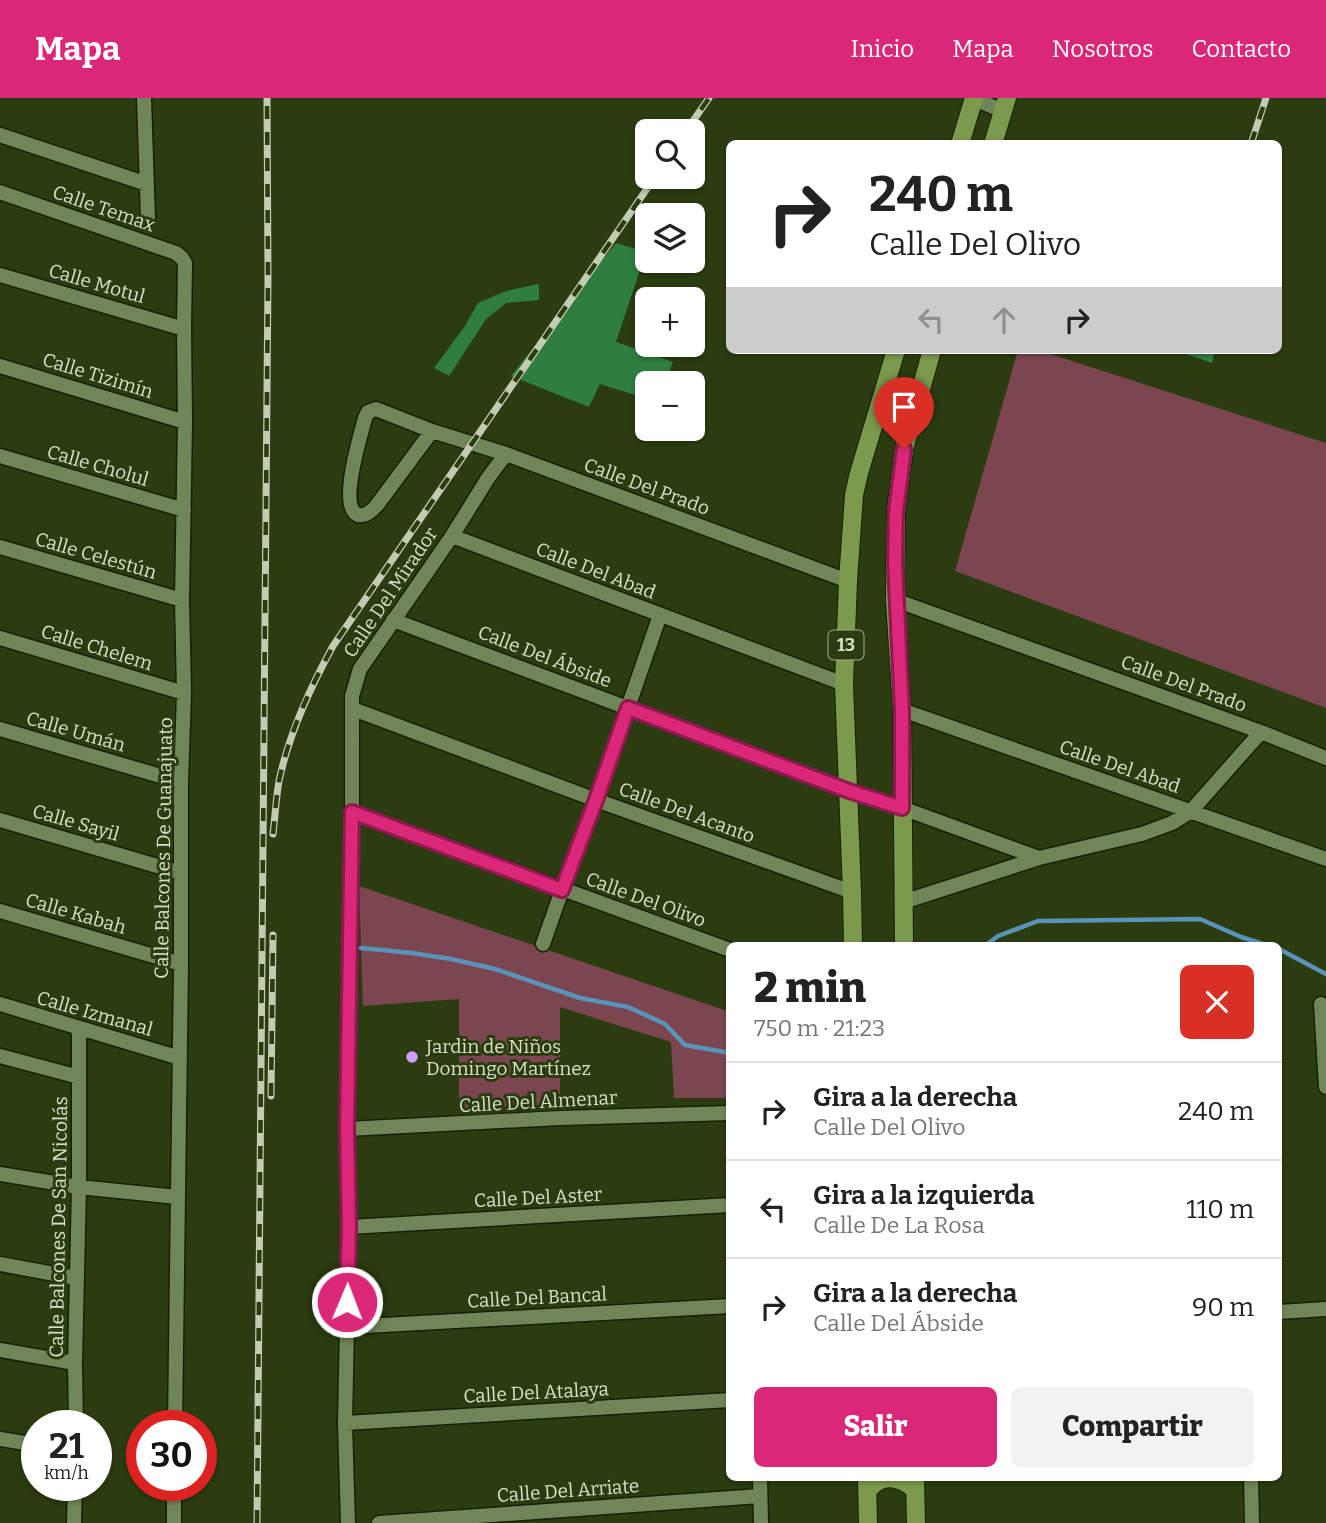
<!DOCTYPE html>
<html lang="es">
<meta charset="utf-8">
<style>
:root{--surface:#fff;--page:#f2f2f2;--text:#222;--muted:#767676;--line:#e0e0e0;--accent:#db2777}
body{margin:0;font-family:Bitter,serif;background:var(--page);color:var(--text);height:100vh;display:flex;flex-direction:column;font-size:26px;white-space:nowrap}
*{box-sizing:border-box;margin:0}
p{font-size:23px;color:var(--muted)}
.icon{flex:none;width:38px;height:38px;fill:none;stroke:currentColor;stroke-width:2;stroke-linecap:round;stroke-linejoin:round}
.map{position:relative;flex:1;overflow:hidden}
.sheet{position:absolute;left:726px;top:844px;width:556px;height:539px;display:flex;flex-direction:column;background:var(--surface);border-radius:10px;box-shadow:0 2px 5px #0004}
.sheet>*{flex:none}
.hud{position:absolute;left:726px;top:42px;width:556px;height:214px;border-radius:10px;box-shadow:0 2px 5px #0004;background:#fff;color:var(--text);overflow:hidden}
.tools{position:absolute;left:635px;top:21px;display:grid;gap:14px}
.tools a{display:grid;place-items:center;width:70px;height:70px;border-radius:10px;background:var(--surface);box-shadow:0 2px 5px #0004;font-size:35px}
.speed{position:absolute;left:21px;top:1312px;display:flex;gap:14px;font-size:35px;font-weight:700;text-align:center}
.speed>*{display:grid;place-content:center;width:91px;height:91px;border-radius:50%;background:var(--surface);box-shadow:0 2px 5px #0004;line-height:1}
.speed small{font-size:18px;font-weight:400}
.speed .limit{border:10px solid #d22;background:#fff;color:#111}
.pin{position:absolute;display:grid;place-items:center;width:60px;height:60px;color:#fff;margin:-72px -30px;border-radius:50% 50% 50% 0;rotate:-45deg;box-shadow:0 0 7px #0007}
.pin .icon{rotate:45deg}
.me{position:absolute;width:77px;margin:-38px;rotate:1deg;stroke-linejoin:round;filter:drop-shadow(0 0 5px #0008)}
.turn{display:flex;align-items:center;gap:24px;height:147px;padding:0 28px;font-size:32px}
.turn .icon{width:91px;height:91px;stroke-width:2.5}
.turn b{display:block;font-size:49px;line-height:60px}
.lanes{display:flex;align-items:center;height:66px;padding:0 28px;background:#0003;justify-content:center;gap:35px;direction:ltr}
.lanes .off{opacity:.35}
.round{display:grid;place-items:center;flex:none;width:74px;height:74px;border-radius:10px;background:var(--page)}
.headline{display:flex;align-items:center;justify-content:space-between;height:119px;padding:0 28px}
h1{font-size:42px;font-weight:800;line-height:52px}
.button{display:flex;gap:14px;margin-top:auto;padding:14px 28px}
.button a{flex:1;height:80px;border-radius:10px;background:var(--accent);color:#fff;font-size:28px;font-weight:800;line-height:80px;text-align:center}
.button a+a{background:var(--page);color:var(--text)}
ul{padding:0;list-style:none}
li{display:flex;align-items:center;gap:21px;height:98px;padding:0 28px;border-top:2px solid var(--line)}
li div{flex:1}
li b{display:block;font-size:26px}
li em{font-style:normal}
header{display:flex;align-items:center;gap:42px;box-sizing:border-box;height:98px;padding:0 35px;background:var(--accent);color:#fff}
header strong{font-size:33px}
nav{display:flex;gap:38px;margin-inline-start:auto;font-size:24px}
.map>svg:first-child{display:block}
</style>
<header>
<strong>Mapa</strong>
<nav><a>Inicio</a><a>Mapa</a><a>Nosotros</a><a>Contacto</a></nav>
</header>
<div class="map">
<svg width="1326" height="1425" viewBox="0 0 1326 1425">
<rect width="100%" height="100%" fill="#2b3c10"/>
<path fill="#7c4651" d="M1018,252h20l288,93v265l-371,-137z
M359,788l371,126v86h-56l-3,-56 -111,-35v98l-101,4v-110l-96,7z"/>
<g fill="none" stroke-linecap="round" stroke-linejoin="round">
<path stroke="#5a93b8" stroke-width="4.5" d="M986,847l12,-9 40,-15 162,-2 41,18 25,8
M361,850l51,5 39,6 44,10 85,29 48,9 37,17 20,21 45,8
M1279,851l47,25"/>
</g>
<path fill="#2f7e40" d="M616,145l30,9 -30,90 57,20 -8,21h-17v16l-48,-15 -11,23 -78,-31z
M539,186v16l-33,3 -20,16 -37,57 -15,-8 31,-42 13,-23 28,-12z
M1181,252h34l-3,13 -32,-11z"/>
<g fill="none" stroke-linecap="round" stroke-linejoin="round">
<g stroke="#152102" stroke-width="17">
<path id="minor" d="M144,0l4,121
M972,0l31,13
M0,37l147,49
M0,94l176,61 6,5 3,5 -1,66 1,93 -3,178 2,93 -3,89v182l-6,462
M0,177l184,54
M0,268l185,56
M432,333l-55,74c-4,5 -12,12 -19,10 -20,-8 3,-81 7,-97l3,-6 8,-3 56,22 74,23 342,127
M0,358l184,54
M452,438l392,148
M0,449l182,53
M895,502l366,132 65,26
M393,522l456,171 53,17 137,50
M0,540l184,55
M353,611l243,91 256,92
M902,612l424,149
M0,631l181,53
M352,714l378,138
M0,722l181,53
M903,804l136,-44 103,-24 30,-11 19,-12 70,-79
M0,813l181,53
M543,846l19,-54 34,-90 64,-185
M0,906l180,54
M1321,906l5,83
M0,958l79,21
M347,1031l213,-11 170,-5
M0,1076l79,13 98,10
M349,1129l381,-22
M0,1166l76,14
M1279,1214l47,-3
M347,1229l383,-21
M0,1252l75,13
M345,1325l385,-23
M76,1328l-1,-63 4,-176v-159
M0,1341l37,6
M760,1379l1,46
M1251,1379l1,46
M74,1425l1,-37
M174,1425v-37
M348,1425l-3,-100 4,-196 -2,-98 5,-317v-116l8,-27 92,-133 36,-58 18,-24
M379,1425l381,-27"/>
</g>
<g stroke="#152102" stroke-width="20">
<path id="primary" d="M960,46l14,-46
M993,46l14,-46
M853,847l-1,-53 -8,-208 4,-103 6,-86 5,-22 37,-123
M904,847l-2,-235 -7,-110 1,-89 8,-62 28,-99
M915,1380l1,45
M867,1382l1,43
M868,1392c14,-17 30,-14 47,-1"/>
</g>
<use href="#minor" stroke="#718658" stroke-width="14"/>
<use href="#primary" stroke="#7b9a4d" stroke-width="18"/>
<g stroke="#c1ccb2" stroke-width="7">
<path id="rail" d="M686,33l23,-33
M1251,46l15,-46
M273,736c2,-17 3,-36 6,-53 10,-48 31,-93 54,-135l322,-469
M271,998l2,-161
M257,1425l11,-1245 -1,-180"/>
</g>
<use href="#rail" stroke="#2b3c10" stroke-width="4.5" stroke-dasharray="13" stroke-linecap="butt"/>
</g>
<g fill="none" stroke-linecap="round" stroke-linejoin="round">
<g stroke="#8e194d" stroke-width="18">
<path id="route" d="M347,1204l2,-75 -2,-98 5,-317 210,78 34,-90 32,-92 221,83 53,17v-98l-7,-147 1,-52 8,-62"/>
</g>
<use href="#route" stroke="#db2777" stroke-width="12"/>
</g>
<circle fill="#d19dfe" stroke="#2b3c10" stroke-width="2.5" cx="412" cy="959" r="7"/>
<g text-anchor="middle" stroke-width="6" stroke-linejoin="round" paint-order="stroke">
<rect fill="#2b3c10" stroke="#a2af91" stroke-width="2" x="828.5" y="532.5" width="35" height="29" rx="5"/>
<g font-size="18" font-weight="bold" fill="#d5e0c8">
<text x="846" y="553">13</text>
</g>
<g font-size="19" fill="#d5e0c8" stroke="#2b3c10">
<text transform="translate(104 110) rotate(19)" y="7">Calle Temax</text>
<text transform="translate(97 185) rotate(16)" y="7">Calle Motul</text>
<text transform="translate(98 277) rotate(17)" y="7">Calle Tizimín</text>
<text transform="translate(98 367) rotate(16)" y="7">Calle Cholul</text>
<text transform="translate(647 388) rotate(20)" y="7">Calle Del Prado</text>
<text transform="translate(96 457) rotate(16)" y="7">Calle Celestún</text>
<text transform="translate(596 472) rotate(21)" y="7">Calle Del Abad</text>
<text transform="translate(390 494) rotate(-56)" y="7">Calle Del Mirador</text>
<text transform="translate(97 549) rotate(17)" y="7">Calle Chelem</text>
<text transform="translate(545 558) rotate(21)" y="7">Calle Del Ábside</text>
<text transform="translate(1184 585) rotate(20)" y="7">Calle Del Prado</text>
<text transform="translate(76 633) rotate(16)" y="7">Calle Umán</text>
<text transform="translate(1120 668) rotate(19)" y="7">Calle Del Abad</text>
<text transform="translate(687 714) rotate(20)" y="7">Calle Del Acanto</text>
<text transform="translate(76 724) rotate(16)" y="7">Calle Sayil</text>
<text transform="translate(163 750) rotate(-89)" y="7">Calle Balcones De Guanajuato</text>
<text transform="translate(646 801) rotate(20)" y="7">Calle Del Olivo</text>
<text transform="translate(76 815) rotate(16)" y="7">Calle Kabah</text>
<text transform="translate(95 915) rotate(16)" y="7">Calle Izmanal</text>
<text transform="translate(538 1003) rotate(-3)" y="7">Calle Del Almenar</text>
<text transform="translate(538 1099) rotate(-3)" y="7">Calle Del Aster</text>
<text transform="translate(58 1129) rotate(-89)" y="7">Calle Balcones De San Nicolás</text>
<text transform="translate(537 1199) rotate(-3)" y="7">Calle Del Bancal</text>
<text transform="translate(536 1294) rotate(-3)" y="7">Calle Del Atalaya</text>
<text transform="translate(568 1392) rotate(-4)" y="7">Calle Del Arriate</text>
</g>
<g font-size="19" fill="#d5e0c8" stroke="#2b3c10" text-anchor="start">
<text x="426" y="955">Jardin de Niños<tspan x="426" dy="22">Domingo Martínez</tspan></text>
</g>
</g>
</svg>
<div class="tools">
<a><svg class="icon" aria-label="search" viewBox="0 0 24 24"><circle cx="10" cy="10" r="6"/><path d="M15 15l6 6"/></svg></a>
<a><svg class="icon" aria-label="layers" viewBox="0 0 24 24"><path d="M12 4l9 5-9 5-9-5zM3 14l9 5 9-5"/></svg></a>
<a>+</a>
<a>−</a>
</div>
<div class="speed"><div>21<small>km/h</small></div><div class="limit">30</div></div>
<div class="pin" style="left:904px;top:351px;background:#d93025"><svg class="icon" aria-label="arrive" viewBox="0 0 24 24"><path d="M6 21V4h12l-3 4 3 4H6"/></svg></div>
<svg class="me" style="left:347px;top:1204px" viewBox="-20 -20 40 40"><circle r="17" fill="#db2777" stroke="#fff" stroke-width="3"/><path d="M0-11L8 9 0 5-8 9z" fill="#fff"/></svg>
<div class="hud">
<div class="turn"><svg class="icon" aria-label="right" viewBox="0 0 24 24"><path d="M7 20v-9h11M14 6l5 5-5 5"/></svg><div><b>240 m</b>Calle Del Olivo</div></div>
<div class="lanes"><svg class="icon off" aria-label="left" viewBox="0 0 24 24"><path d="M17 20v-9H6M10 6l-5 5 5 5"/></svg><svg class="icon off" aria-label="ahead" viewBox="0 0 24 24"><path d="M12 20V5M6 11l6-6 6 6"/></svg><svg class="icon" aria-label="right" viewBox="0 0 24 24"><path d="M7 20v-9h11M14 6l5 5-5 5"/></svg></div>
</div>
<section class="sheet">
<div class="headline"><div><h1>2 min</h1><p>750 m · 21:23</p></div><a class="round" style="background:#d93025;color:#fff"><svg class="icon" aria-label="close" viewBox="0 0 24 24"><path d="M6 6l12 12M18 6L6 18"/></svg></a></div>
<ul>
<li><svg class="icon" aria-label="right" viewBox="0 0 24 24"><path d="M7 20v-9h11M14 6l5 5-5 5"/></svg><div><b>Gira a la derecha</b><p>Calle Del Olivo</p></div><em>240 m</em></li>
<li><svg class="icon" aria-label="left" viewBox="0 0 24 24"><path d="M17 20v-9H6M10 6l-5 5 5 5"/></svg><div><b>Gira a la izquierda</b><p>Calle De La Rosa</p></div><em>110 m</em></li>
<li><svg class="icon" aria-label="right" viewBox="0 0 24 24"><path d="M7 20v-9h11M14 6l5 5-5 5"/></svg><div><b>Gira a la derecha</b><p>Calle Del Ábside</p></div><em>90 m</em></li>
</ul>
<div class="button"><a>Salir</a><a>Compartir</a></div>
</section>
</div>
